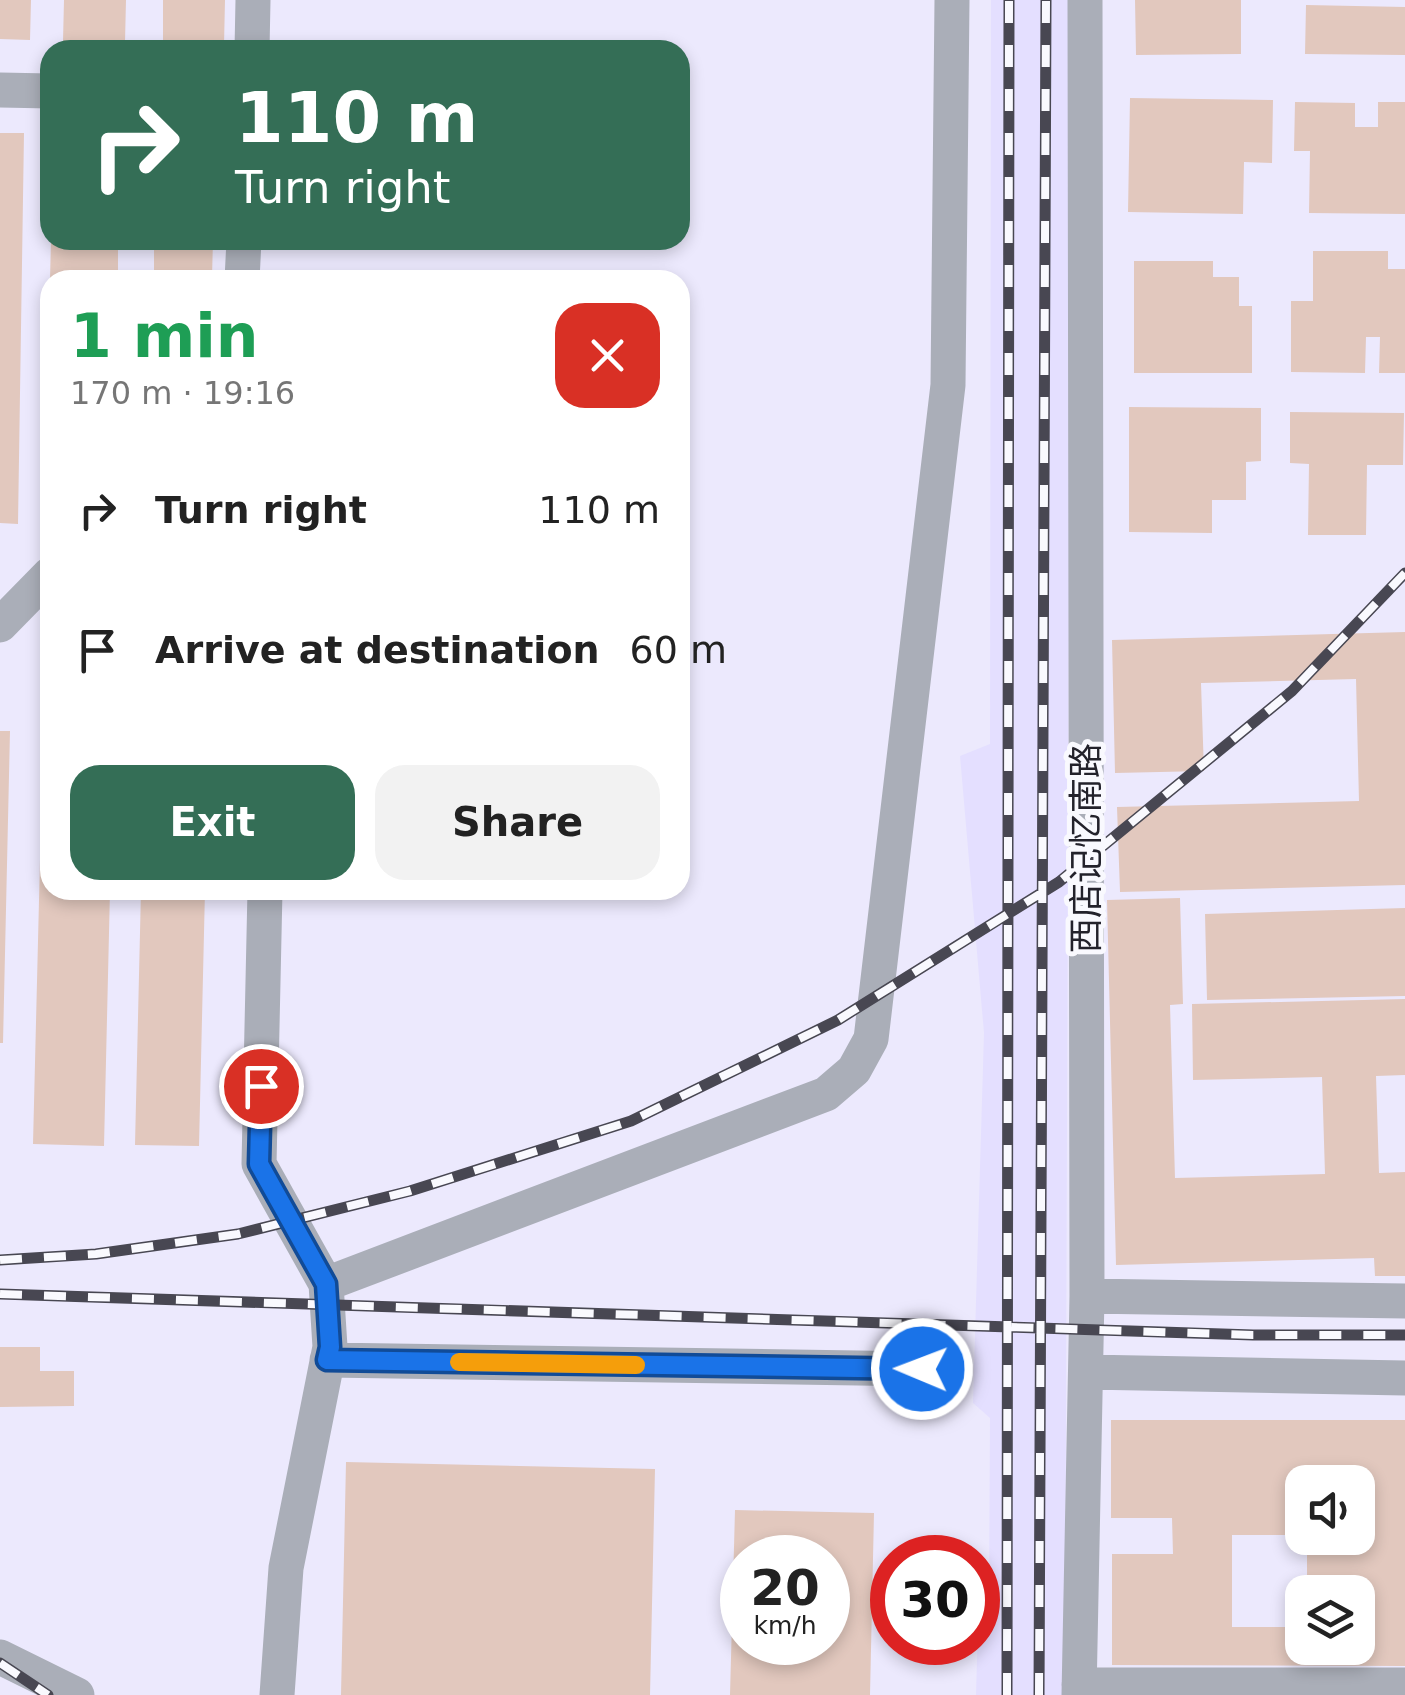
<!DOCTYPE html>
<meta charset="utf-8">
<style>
:root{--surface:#fff;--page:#f2f2f2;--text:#222;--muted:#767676;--accent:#346e56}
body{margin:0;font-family:"DejaVu Sans","Noto Sans SC",sans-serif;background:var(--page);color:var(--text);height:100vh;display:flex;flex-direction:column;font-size:38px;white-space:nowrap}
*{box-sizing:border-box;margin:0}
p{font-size:32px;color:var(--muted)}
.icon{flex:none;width:55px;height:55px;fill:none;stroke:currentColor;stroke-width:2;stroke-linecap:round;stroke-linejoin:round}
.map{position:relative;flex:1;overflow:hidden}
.panel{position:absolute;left:40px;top:270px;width:650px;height:630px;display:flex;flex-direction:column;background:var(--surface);border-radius:30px;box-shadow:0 5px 15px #0003}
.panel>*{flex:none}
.guide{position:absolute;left:40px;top:40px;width:650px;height:210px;border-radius:30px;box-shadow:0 5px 15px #0003;background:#346e56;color:#fff;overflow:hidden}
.buttons{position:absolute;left:1285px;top:1465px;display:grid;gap:20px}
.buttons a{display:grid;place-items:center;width:90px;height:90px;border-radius:20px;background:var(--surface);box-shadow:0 5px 15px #0003;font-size:50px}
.speed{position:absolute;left:720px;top:1535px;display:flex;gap:20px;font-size:50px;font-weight:700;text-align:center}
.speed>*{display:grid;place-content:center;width:130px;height:130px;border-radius:50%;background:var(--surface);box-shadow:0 5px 15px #0003;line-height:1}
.speed small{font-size:25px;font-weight:400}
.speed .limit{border:15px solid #d22;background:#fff;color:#111}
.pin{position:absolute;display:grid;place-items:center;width:85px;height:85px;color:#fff;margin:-42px;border:5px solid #fff;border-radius:50%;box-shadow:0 2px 10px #0007}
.me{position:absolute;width:110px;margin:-55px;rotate:271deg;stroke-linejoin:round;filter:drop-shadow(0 0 8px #0008)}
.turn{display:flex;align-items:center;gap:35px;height:210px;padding:0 30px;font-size:45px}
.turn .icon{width:130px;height:130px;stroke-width:2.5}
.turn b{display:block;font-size:70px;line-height:85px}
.round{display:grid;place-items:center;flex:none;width:105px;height:105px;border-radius:30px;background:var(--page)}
.head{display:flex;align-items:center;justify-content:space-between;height:170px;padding:0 30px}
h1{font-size:60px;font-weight:600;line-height:75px;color:#1e9e55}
.button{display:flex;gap:20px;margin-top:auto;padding:20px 30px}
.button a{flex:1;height:115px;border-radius:30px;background:var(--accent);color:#fff;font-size:40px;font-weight:600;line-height:115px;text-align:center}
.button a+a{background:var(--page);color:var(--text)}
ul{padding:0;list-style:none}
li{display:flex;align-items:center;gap:30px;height:140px;padding:0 30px}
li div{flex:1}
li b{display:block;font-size:38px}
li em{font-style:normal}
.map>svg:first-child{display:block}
</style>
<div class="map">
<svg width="1405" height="1695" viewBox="0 0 1405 1695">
<rect width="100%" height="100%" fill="#ece9fd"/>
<path fill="#e4dfff" d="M991,0h80l-6,1695h-89l2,-70 11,-24 1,-183 -17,-15 11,-370 -24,-277 30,-12z"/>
<path fill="#e2c8be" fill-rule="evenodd" d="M0,0h31l-1,40 -30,-1z
M64,0h62l-1,42 -62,-1z
M163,0h62l-1,45 -61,-1z
M1135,0h106v54l-105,1z
M1306,5l99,2v48l-100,-1z
M1130,98l143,2 -1,63 -28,-1 -1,52 -115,-2z
M1295,102l60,1v24h23v-25h27v112l-96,-1 1,-62h-16z
M0,133h24l-6,391 -18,-1z
M51,240h67v40h-68z
M154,240h59l-1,37 -58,-1z
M1313,251h75v18h17v104h-26l1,-36h-14l-1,36 -74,-1v-71h22z
M1134,261h79v16h26v29h13v67h-118z
M1129,407l132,1v53l-15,1v38h-34v33l-83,-1z
M1290,412l114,1 -1,52h-36l-1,70h-58l1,-71 -19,-1z
M1405,632v253l-285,7 -3,-85 242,-6 -3,-122 -155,4 3,88 -89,2 -3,-133z
M45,657h5v233h60l-6,256 -71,-2z
M0,731h10l-7,312h-3z
M141,890h64l-6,256 -64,-1z
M1180,898l3,106 -13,1 5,173 150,-4 -3,-97 -129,3 -1,-76 213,-5v76l-29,1 3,97 26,-1v104h-30l-1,-18 -258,7 -9,-365z
M1405,908v88l-198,4 -2,-86z
M0,1347h40v24h34v35l-74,1z
M1111,1420h294v246l-293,-1v-111h61l-1,-36h-61zM1302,1482h56v56h-51v54h51v56h-56v-21h-70v-92h70z
M346,1462l309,7 -5,226h-309z
M735,1510l139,3 -4,182h-140zM742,1558h86v84h-86z"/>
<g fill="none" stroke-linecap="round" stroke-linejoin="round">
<path stroke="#aaaeb8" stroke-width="35" d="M252,50l1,-50
M0,90l50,1
M242,280l2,-40
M0,625l50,-51
M265,890l-6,274 67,120 4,63 -44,221 -9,127
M326,1284l500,-190 28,-24 17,-31 77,-654 4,-385
M1087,1296l318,5
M327,1360l595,9
M1086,1372l319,6
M0,1657l77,38
M1079,1685h326
M1079,1695l8,-399 -2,-1296"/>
<g stroke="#484752" stroke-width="11">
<path id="rail" d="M0,1260l96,-6 142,-20 172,-43 221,-70 207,-101 221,-138 233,-191 113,-118
M0,1294l1253,41h152
M0,1663l48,32
M1007,1695l2,-1695
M1039,1695l7,-1695"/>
</g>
<use href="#rail" stroke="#f9f9fe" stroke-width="8" stroke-dasharray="22" stroke-linecap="butt"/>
</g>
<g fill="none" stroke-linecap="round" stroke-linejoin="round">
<g stroke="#114b97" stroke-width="25">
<path id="route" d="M261,1086l-2,78 67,120 4,63 -3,13 595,9"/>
</g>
<use href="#route" stroke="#1a73e8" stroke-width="18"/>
<path stroke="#f59e0b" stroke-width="18" d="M459,1362l177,3"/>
</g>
<g text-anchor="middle" stroke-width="10" stroke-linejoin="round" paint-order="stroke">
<g font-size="35" fill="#23222b" stroke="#f9f9fe">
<text transform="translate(1086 848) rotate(-90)" y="12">西店记忆南路</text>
</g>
</g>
</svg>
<div class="buttons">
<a><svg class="icon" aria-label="sound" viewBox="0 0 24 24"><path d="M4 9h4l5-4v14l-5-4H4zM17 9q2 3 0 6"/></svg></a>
<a><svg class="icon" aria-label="layers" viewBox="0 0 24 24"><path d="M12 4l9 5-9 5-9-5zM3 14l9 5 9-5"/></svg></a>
</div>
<div class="speed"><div>20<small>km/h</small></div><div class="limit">30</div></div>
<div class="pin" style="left:261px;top:1086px;background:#d93025"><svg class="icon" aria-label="arrive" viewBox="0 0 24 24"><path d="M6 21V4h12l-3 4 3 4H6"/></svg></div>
<svg class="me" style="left:922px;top:1369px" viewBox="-20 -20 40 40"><circle r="17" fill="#1a73e8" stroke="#fff" stroke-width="3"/><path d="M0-11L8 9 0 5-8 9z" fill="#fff"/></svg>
<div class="guide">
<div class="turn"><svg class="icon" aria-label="right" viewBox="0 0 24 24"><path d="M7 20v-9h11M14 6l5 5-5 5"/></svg><div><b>110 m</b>Turn right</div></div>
</div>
<section class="panel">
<div class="head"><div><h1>1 min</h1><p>170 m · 19:16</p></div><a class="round" style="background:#d93025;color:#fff"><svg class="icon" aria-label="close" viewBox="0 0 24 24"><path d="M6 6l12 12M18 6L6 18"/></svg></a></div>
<ul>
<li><svg class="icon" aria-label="right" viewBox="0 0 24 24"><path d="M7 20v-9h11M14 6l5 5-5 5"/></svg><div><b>Turn right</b></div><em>110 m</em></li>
<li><svg class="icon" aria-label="arrive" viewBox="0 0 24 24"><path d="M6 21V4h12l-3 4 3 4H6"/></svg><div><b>Arrive at destination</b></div><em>60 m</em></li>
</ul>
<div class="button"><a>Exit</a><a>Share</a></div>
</section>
</div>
